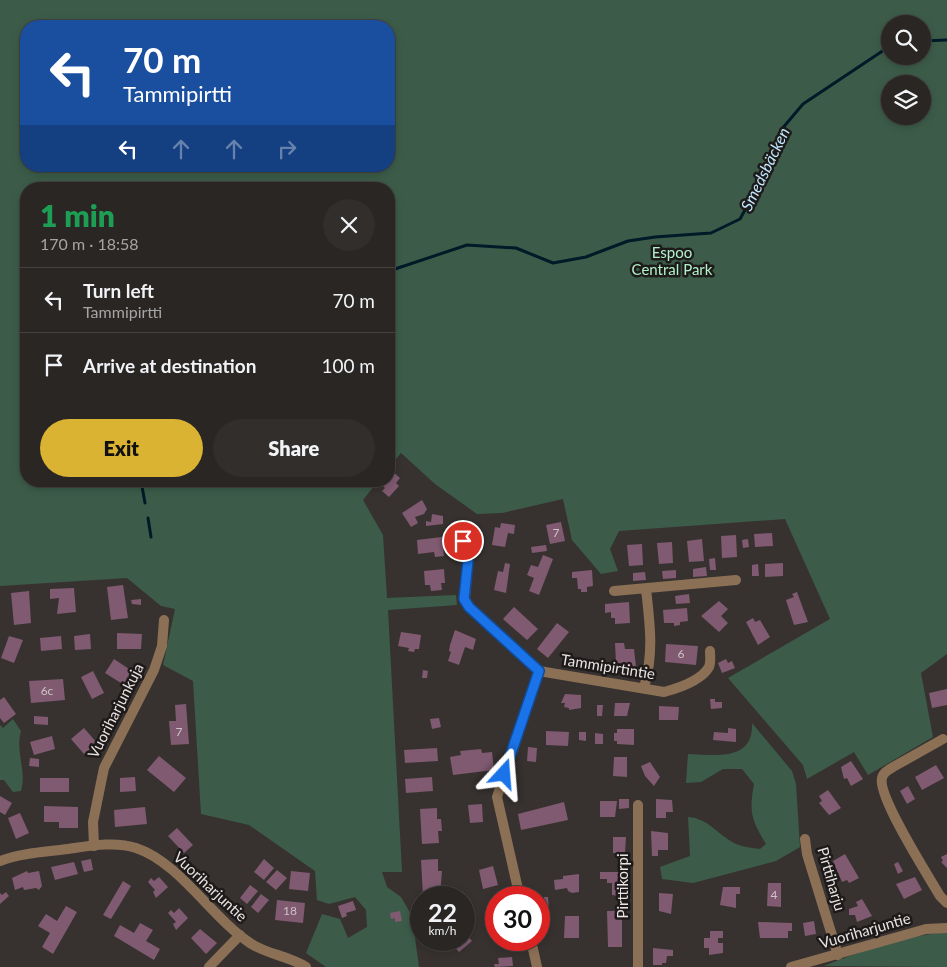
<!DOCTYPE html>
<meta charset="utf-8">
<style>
:root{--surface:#292624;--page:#312e2c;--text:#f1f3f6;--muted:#a5a5a6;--line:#454341;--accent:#dbb333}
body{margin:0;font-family:Lato,sans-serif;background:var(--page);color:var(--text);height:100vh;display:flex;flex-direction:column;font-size:19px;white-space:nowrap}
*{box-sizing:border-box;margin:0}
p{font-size:16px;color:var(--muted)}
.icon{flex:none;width:28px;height:28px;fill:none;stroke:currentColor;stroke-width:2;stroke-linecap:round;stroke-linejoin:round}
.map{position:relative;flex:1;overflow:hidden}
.drawer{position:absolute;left:20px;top:182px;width:375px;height:305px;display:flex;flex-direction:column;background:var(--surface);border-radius:20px;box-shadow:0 2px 8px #0003,0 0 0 1px var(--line)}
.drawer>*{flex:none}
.guide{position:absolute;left:20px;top:20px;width:375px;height:152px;border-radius:20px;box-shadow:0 2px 8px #0003,0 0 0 1px var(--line);background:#1a4fa0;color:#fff;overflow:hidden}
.fabs{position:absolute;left:881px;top:15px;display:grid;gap:10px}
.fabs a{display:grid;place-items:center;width:50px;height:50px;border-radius:50%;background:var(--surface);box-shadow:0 2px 8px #0003,0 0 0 1px var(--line);font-size:25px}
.speed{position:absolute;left:410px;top:886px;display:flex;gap:10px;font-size:25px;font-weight:700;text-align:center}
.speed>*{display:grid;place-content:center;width:65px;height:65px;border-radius:50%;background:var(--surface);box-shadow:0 2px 8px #0003,0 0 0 1px var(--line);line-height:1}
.speed small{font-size:12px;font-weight:400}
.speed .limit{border:8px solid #d22;background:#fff;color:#111}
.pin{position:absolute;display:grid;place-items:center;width:42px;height:42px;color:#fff;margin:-21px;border:2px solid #fff;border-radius:50%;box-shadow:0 1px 5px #0007}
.me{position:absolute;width:55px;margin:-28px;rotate:19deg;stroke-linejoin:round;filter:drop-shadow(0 0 4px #0008)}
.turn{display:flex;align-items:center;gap:18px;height:105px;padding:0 20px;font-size:22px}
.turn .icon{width:65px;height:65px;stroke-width:2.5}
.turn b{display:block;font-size:35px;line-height:42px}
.lanes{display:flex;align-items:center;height:48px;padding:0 20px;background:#0003;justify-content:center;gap:25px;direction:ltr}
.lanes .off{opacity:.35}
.round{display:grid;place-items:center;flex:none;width:52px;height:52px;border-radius:26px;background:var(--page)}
.head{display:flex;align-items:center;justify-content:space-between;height:85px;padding:0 20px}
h1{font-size:30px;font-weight:800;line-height:38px;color:#1e9e55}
.button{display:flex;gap:10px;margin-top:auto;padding:10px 20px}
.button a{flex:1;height:58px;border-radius:30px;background:var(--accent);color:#111;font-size:20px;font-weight:800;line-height:58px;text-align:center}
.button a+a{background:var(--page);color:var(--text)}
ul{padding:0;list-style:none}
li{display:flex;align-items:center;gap:15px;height:65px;padding:0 20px;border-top:1px solid var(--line)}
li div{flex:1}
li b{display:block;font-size:19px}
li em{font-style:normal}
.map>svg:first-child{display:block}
</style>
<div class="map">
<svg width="947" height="967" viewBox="0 0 947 967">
<rect width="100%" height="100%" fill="#373230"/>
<path fill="#3c5c49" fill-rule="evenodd" d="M0,0h947v654l-26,19 12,64 -65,38 -14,-23 -47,27 -4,-14 -75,-87 102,-59 -45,-100 -166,12 -9,18 8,22 -17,3 -29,-34 -9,-41 -61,14 -25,1 -42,-30 -34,-31 -12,14v-278h-363v292h352l-15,19 20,35 4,63 69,-3 1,10 -69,5 14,262h-20l5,15 14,10 11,19 7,51h-93l-20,-14 16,-39 18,5 8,19 19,-11 -1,-17 -11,-13 -26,7 -12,-4 -2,-29 -66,-46 -48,-11 -8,-133 -30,-16 12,-56 -14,-3 -34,-28 -127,8zM890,24h32v32h-32zM26,26h363v140h-363zM890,84h32v32h-32z
M13,719l8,12c-6,20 6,40 0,60l-8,1 -9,-12h-4v-55l3,3z
M752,723l40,48 4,13 4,63 -24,14 -83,22 -31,-4 -2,-12 30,-11 -2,-39c20,1 31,19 48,27 7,3 16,4 24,5l6,-5c-15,-25 -17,-32 -12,-60l-12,-15h-19l-22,13 -15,1 2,-29c27,1 66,8 64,-31z
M947,932v35l-123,-1c39,-16 81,-30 123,-34z"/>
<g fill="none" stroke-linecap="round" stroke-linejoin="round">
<path stroke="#001a28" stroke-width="3" d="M922,41l25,-1
M389,271l78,-26 49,3 37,15 33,-6 42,-16 27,-4 56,-4 29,-14 26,-47 15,-42 22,-26 87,-58
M141,481l4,22
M148,518l3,19"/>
</g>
<path fill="#7f5a70" d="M392,471l8,7 -4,5 3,3 -10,11 -7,-6 3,-3 -4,-4 2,-3h6v-6z
M422,500l5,9 -3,5 -9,3 3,6 -7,4 -9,-14z
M432,514l11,2v8l-17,2v-5l5,1z
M561,522l4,19 -15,3 -4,-19z
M501,523l14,2 -1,9 -6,-1 -3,14 -13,-2 3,-18 5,1z
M772,533l1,13 -18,1 -1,-13z
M736,535l1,22 -15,1 -1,-22z
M442,537l2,19 -9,1 -1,-5 -16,2 -1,-14z
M702,539l2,22 -15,1 -2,-21z
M748,539l1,8 -6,1 -1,-8z
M672,542l1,21 -14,1 -2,-21z
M642,544l1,21 -14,1 -2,-21z
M546,545l1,6 -15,2 -1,-6z
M543,555l10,4 -14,36 -10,-4 5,-13 -7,-3 4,-10 7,2z
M715,558l1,12h-6l-1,-11z
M505,563l5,1 -4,29 -12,-3 4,-19 5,1z
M783,563v13l-18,1v-13z
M758,564l1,12h-7v-11z
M706,567l1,9 -14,1v-8z
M444,569l1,14h-4l1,7 -11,1 -1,-6h-5l-1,-14z
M592,570l1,16 -6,1v5h-6v-3h-3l-1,-11h-5v-6z
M676,570v8l-13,1 -1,-8z
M645,572l1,8 -13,1v-8z
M123,585l5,33 -17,2 -4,-33z
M74,588l2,24 -19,2 2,-16 -9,1v-10z
M29,591l2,32 -17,2 -3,-32z
M797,592l11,30 -14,3 -8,-25 8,-3 -2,-3z
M689,594l1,9 -14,1 -1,-8z
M141,599v6l-9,-1 -1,-4z
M719,601l9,8 -7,7 7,7 -9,9 -18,-16z
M629,602l1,21 -15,1v-6h-4v-6l-6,1v-9z
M514,607l24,22 -11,11 -24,-21z
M687,608l1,13 -8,1v3l-6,1v-3h-10l-1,-13z
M753,618l2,4 5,-2 10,17 -12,8 -12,-23z
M557,623l12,9 -21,26 -11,-9z
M455,630l21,9 -3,11 -8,-3 -6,18 -11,-4 3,-9 -2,-1 1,-6z
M401,632l20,3 -2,14h-4l-1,3 -6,-1 1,-3 -11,-2z
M117,633l25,1 -1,15h-24z
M90,634l1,15 -16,1 -1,-14z
M9,636l14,4 -9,23 -13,-5z
M61,636l1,13 -21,2 -1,-13z
M615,643h9l1,6h9l2,18 -14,1 -1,-5h-5z
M666,644l32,2 -2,19 -31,-3z
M114,659l24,16 -9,13 -24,-15z
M726,659l2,4 4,-2 3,7 -13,5 -4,-10z
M423,670l5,1 -1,7h-5z
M93,671l11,22 -12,6 -11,-22z
M63,679l2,21 -34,3 -2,-22z
M947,689v16l-15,3 -3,-15z
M565,694l16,1v13l-12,2v-2l-5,-1 1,-4h-4z
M4,697l12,17 -12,9 -4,-5v-18z
M710,699h5v3h7v6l-11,1z
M615,703h15l-3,13h-13z
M186,704l3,40 -18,1 -2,-24h7l-1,-16z
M597,705h6l-1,11h-5z
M659,706l20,1 -1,13h-19z
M34,716l14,1v8l-14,-1z
M439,718l2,9 -9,2 -2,-10z
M84,728l13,15 -13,11 -13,-15z
M728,728l8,1v13l-23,-2 1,-8 14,1z
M617,729h17v16l-17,-1v-3h-3v-8h3z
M546,731l23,1 -1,14 -22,-1z
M579,732h7v9l-7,-1z
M595,733l8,1v10h-8z
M52,736l3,13 -21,6 -4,-13z
M528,747l9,1 -1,14 -9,-1z
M437,748l1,13 -33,2 -1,-13z
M481,749l1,4 10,-1 2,18 -41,5 -3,-18 11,-2 -1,-4z
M159,756l27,22 -12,14 -27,-22z
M614,757h13v20l-14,-1z
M30,758l9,1v8l-10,-1z
M851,761l12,18 -12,7 -4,-8 -3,1 -3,-12z
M650,762l10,15 -6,9 -9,-10 -4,-10z
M936,765l8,13 -22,12 -7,-13z
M135,777l1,14 -16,1v-14z
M432,777l1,14 -27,2 -1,-14z
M40,778h29v14h-29z
M908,786l7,13 -8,5 -7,-13z
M828,790l13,18 -12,7 -10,-12 3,-2 -3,-5z
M0,796l12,7 -7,12 -5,-3z
M619,799h10v9l-10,1z
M656,799l16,1 1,12h-7v6h-10z
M600,801h17l-2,16h-15z
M564,802l4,18 -47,10 -3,-16z
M482,804l1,18 -13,1 -2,-18z
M44,806l34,1v21h-19v-6h-15z
M145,807l2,17 -32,3 -1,-17z
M437,808v11h4l1,12h-4l1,12 -17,1 -2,-35z
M20,813l9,20 -13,6 -8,-21z
M177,828l16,17 -9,8 -16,-17z
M651,831l17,2v17h-10v6h-6z
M613,837h13l-1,16h-12z
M845,854l14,24 -10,5 -2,-3 -5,2 -9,-21z
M947,854v14l-6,-6 2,-1 -2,-4z
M91,859l2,11 -9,2 -3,-11z
M264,859l10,9 -10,12 -10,-8z
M438,859v12h4l-2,24 -17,1 -2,-36z
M74,862l4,12 -23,6 -4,-13z
M898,862l5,9 -5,3 -4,-10z
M493,866l5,19 -15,4 -4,-19z
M277,870l10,8 -11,12 -10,-8z
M27,871l1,2 11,-2 3,15 -3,4 -3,-2 -12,2 -1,-3 -8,3 -3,-12z
M291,871l19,2 -2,18 -19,-2z
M600,872h25l-1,24 -12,-1v-12h-5v-4h-7z
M579,874v18l-7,1 -4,-2 -1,-3 -12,2 -1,-10 9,-1v-3z
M159,877l9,10 -12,11 -3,-6 2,-2 -7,-8 3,-4 3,3z
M915,877l7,13 -18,9 -8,-15z
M123,881l8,5 -20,33 -8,-4z
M768,883h13v24l-14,-1z
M250,885l8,6 -11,13 -7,-6z
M723,887h17v7h-4v14l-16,-3z
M6,892l3,4 -9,8v-11l2,2z
M659,893l14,1 -2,20 -12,-3z
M261,894l8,6 -11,13 -7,-6z
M544,897h4l1,12 -10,1v-7l5,-1z
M862,899l10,17 -15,6 -2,-7h-6v-6l9,-3 -2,-4z
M277,900l28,3 -2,20 -28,-3z
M353,901l3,9 -10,3 1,3 -5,2 -4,-12z
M840,901l2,9 -10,1 -1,-8z
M66,906l11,6 -24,42 -11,-7 8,-14 -12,-7 8,-12 11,7z
M179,908l9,10 -12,12 -3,-6 3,-2 -8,-9 3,-3 3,3z
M400,911l2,10 -7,1v-4l-4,1 -1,-6z
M607,911h15v36h-14z
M565,916h14v22h-15z
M814,921l2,13 -11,2 -2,-13z
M758,922l34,1v8h-4v7h-28z
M140,923l13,7 -7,11 14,8 -6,11 -40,-24 6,-11 14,8z
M200,929l17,14 -11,11 -15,-16z
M710,931h13v7h-5v5h5v10l-14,2v-7h-5v-10h6z
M464,932l8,9 -13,11 -7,-8 2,-2 -1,-2h11z
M653,948l20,2v6h-6l-1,7h-4v2h-9z
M512,957l1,9 -18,1 -1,-3h5l-1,-6z"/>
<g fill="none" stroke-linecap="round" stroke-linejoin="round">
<path stroke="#8c7056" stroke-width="10" d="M463,541l5,20 -3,38 4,8 70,64
M614,591l122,-11
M539,671l125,21c15,-4 37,-11 45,-25 2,-4 1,-11 1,-16
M644,688c10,-35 6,-63 2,-99
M943,739l-50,28c-4,3 -10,5 -11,11 -5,18 47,99 58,118l7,7
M805,839l2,15 31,101
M94,846l-1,-24 11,-54 50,-98 8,-24 2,-26
M520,898l-23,-101 42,-126
M531,940l6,27
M209,967l31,-32
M638,967v-162"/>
<path stroke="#8c7056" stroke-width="10" d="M0,861c21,-8 45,-9 68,-12 21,-3 47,-8 68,-1 43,14 76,70 114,95 18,12 37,12 56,24
M791,967l135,-38 21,-1"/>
</g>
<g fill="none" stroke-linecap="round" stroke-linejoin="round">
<g stroke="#114b97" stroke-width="12">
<path id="route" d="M463,541l5,20 -4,38 5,8 70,64 -35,103"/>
</g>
<use href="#route" stroke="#1a73e8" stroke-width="9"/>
</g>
<g text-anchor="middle" stroke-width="5" stroke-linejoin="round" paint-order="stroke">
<g font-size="12" fill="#cec2c6">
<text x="556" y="537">7</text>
<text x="681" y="658">6</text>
<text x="47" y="695">6c</text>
<text x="179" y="736">7</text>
<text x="774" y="899">4</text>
<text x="290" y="915">18</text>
</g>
<g font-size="15" fill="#b0f2c9" stroke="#1d1a19">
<text x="672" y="258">Espoo<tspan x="672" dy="17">Central Park</tspan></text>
</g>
<g font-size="15" fill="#e8e4e3" stroke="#1d1a19">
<text transform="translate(608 667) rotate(9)" y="5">Tammipirtintie</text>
<text transform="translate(116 711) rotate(-63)" y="5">Vuoriharjunkuja</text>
<text transform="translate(831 879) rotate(74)" y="5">Pirttiharju</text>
<text transform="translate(623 886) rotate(-90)" y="5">Pirttikorpi</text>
<text transform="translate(210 887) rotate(43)" y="5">Vuoriharjuntie</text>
<text transform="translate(865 931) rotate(-16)" y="5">Vuoriharjuntie</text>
</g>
<g font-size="16" font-style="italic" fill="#c0e8ff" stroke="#1d1a19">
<text transform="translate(765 169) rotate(-64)" y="6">Smedsbäcken</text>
</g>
</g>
</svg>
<div class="fabs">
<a><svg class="icon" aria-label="search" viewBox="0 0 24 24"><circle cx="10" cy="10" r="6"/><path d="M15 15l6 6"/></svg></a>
<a><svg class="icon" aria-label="layers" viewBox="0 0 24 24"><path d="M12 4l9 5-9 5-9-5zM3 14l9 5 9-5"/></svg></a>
</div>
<div class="speed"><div>22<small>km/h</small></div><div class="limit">30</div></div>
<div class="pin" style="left:463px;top:541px;background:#d93025"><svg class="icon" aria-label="arrive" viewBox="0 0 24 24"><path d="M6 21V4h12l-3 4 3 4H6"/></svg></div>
<svg class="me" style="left:504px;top:774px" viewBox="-20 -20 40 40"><path d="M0-17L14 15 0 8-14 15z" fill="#1a73e8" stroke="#fff" stroke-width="4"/></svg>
<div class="guide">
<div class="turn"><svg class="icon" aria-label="left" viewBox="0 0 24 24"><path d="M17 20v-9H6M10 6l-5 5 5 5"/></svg><div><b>70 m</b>Tammipirtti</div></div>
<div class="lanes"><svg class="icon" aria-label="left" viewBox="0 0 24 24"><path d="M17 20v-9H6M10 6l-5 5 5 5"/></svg><svg class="icon off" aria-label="ahead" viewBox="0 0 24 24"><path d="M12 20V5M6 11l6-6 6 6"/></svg><svg class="icon off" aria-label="ahead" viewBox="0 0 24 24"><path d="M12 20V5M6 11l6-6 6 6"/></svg><svg class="icon off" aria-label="right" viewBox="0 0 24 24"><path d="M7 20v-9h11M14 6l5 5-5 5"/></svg></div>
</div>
<section class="drawer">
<div class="head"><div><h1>1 min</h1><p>170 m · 18:58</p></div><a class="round"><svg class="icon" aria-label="close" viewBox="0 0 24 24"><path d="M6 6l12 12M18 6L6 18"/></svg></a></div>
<ul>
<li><svg class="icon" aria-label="left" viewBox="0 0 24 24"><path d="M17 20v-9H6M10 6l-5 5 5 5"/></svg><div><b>Turn left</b><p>Tammipirtti</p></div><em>70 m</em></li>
<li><svg class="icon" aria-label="arrive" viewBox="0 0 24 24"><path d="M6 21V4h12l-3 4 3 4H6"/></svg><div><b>Arrive at destination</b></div><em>100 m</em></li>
</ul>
<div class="button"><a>Exit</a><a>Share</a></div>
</section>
</div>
